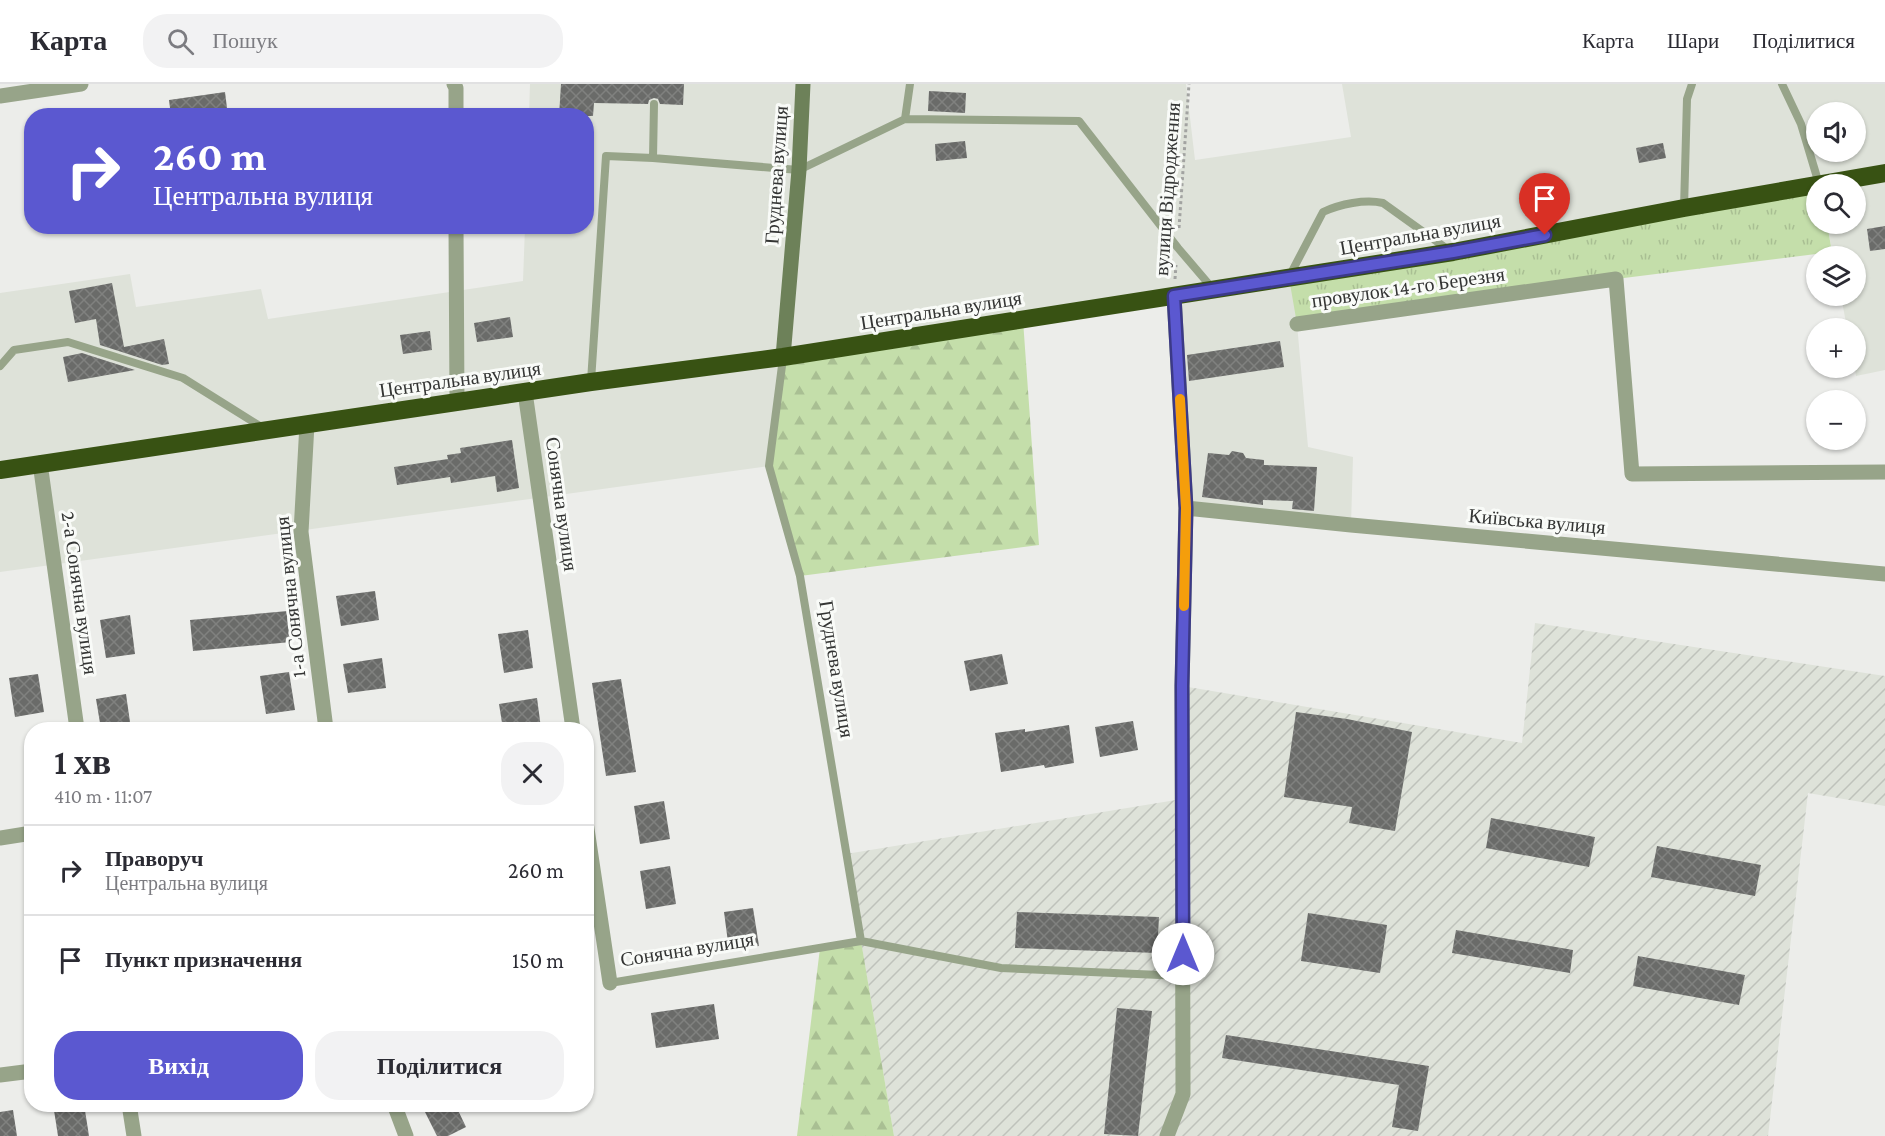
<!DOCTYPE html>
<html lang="uk">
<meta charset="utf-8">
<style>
:root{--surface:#fff;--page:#f2f2f3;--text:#2b2b33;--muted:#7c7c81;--line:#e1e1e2;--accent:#5b58d0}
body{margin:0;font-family:"Crimson Pro",serif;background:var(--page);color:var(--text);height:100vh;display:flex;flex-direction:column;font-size:22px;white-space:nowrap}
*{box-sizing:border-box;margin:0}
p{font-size:20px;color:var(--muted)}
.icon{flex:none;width:33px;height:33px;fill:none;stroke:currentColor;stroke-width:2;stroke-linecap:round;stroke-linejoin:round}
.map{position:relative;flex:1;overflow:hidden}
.panel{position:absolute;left:24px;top:638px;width:570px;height:390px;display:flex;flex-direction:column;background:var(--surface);border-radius:24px;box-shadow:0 2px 4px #0004}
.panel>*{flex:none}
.top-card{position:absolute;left:24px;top:24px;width:570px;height:126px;border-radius:24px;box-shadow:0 2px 4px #0004;background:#5b58d0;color:#fff;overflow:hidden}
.buttons{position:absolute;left:1806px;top:18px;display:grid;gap:12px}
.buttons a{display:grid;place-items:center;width:60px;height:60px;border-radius:50%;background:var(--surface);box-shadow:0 2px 4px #0004;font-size:30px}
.pin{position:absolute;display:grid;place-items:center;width:51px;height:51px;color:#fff;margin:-62px -26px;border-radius:50% 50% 50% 0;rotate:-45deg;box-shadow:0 0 6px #0007}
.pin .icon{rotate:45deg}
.me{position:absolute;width:66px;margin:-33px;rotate:0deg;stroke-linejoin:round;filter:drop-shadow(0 0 4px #0008)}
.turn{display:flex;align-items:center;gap:21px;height:126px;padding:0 30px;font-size:27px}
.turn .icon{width:78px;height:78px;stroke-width:2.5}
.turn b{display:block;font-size:42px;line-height:51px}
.round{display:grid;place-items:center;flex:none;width:63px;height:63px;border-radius:24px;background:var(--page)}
.overview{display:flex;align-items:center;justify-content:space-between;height:102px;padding:0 30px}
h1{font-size:36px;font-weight:600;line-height:45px}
.action{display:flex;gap:12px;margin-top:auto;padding:12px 30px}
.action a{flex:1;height:69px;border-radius:24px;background:var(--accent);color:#fff;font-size:24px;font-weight:600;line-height:69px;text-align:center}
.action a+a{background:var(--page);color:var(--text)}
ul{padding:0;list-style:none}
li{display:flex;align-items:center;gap:18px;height:90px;padding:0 30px;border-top:2px solid var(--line)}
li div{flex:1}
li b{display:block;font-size:22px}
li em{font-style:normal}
header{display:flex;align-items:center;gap:36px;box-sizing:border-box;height:84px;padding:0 30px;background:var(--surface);border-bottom:2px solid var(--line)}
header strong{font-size:28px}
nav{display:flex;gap:33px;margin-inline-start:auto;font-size:21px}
.search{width:420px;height:54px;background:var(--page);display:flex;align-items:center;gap:15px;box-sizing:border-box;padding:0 21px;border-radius:24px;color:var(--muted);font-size:22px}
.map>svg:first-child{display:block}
</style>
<header>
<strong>Карта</strong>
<div class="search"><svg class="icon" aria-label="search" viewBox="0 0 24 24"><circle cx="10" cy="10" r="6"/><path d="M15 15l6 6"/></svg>Пошук</div>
<nav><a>Карта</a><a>Шари</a><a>Поділитися</a></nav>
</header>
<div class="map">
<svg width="1885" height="1052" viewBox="0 0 1885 1052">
<defs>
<pattern id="industrial-furrows" width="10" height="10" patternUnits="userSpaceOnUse" patternTransform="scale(1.5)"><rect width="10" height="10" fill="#dee2d9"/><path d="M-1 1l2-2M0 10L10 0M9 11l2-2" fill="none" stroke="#bfc2bb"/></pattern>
<pattern id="grass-tufts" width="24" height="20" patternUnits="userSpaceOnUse" patternTransform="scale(1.5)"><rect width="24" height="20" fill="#c4deaa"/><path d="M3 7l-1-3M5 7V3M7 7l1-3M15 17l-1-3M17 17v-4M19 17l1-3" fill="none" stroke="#a9bf93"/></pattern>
<pattern id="forest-firs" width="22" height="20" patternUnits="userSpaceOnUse" patternTransform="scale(1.5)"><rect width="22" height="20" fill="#c4deaa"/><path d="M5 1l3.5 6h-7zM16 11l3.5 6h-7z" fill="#a9bf93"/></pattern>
<pattern id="building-cross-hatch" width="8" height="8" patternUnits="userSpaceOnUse" patternTransform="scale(1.5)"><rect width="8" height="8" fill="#6a6b69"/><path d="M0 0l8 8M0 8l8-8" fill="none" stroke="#80817f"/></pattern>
</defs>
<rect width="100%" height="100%" fill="#ecedea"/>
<path fill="#dee2d9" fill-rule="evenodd" d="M530,0h656l9,76 156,-23 -9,-53h543v286l-29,6 -1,-8 1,-40h-9l-6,-32h15v-40h-23l-6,-32h29v-40h-37l-522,140 11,123 45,10 -2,68 -165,-17 -12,-212 -391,61 -14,109 -769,106v-279l130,-19 6,33 125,-18 7,30 255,-38 2,-54 61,-1v-110l-57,-1zM1816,28h40v40h-40z"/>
<path fill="url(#industrial-furrows)" d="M1535,539l350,53v130l-77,-13 -40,343h-874l-48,-282 336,-55v-113l340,57z"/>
<path fill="url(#grass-tufts)" d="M1816,100v40h11l5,28 -216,27 -319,45 -8,-46z"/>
<path fill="url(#forest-firs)" d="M1023,236l16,225 -239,31 -31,-110 14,-109z
M861,857l33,195h-97l23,-188z"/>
<path fill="url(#building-cross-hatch)" d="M561,0h123l-1,21 -23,-1 -2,-5 -4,-1 -5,2 -1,4 -54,-1 -1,13h-34z
M929,7l37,2 -1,20 -37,-2z
M225,8l3,24h-57l-2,-16z
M965,57l2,17 -31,3 -1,-17z
M1663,59l3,15 -27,5 -3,-15z
M1885,142v23l-15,2 -3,-22z
M112,199l12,64 40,-8 5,25 -7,1 -62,-20 -4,-26 -21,4 -6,-32z
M510,233l3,20 -36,5 -3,-19z
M430,247l2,19 -29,4 -3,-19z
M1280,257l4,26 -95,14 -2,-26z
M82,269l53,17 -67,12 -5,-25z
M512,356l7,48 -22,4 -2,-16 -44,7 -1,-6 -53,8 -3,-18 54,-8 -1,-4 14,-2 -1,-5z
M1232,367l11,2 3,5 18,2v5l53,2 -3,44 -22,-2 1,-8 -30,-1v5l-61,-8 6,-44 21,2z
M375,507l4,29 -38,6 -5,-30z
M288,527l3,31 -98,9 -3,-31z
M130,531l5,39 -29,4 -6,-38z
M528,546l5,38 -29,5 -6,-39z
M1002,570l6,30 -38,7 -6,-30z
M382,574l4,30 -38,5 -5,-29z
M289,588l6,38 -29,4 -6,-38z
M38,590l6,38 -29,5 -6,-39z
M621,595l15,93 -30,4 -14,-93z
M126,610l5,35h-30l-5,-30z
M537,614l4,30 -38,1 -4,-25z
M1296,628l51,7 65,13 -17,99 -46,-8 3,-16 -68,-10z
M1133,637l5,29 -38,7 -5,-30z
M1069,641l5,38 -29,5 -1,-3 -43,7 -6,-39 30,-4v3z
M664,717l6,38 -30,5 -6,-38z
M1491,734l104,19 -6,30 -103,-19z
M1657,762l104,19 -6,31 -104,-19z
M670,782l6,38 -30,5 -6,-38z
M753,824l6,38 -30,4 -5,-38z
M1017,828l142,5 -2,36 -142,-5z
M1308,829l79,12 -7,48 -79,-12z
M1456,846l117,20 -3,23 -118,-20z
M1638,872l107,19 -6,30 -106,-19z
M714,920l5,35 -63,9 -5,-35z
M1117,924l35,3 -14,125 -34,-2z
M1226,951l203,31 -11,65 -26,-4 7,-42 -177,-27z
M53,1020h31l5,32h-31z
M421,1020h34l11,23 -18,9h-11z
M13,1026l4,26h-17v-24z"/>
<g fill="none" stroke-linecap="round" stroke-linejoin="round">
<path stroke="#a2a3a1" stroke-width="3" stroke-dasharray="3 3" stroke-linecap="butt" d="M1179,144l10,-144
M1175,195l1,-14"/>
<path stroke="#97a489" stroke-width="8" d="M1782,0l19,40 18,60
M654,20l-1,54 146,12 106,-51 174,2 99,127 35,41
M905,35l5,-35
M1684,124l3,-109 5,-15
M1289,193l34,-65c17,-8 42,-13 60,-9l67,48
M783,274l-14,108 31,110 61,365 140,27 182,8
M0,282l14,-16 54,-8 115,36 80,50
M591,297l15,-225 47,2
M610,899l251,-42"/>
<path stroke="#97a489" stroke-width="15" d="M454,0l2,4v28
M0,12l81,-12
M456,142l1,176
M1297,240l319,-45 16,195 253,-2
M525,308l48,337
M307,340l-6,108 25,197
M40,379l37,266
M1186,424l165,17 534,49
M586,738l24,161
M0,754l32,-5
M0,991l32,-4
M129,1020l5,32
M394,1020l12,32
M1167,1052l16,-42 -1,-408 4,-178 -12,-212"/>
<path stroke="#6d8159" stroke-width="15" d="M783,273l16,-187 4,-86"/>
<path stroke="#385213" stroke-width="18" d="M0,386l591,-88 192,-25 670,-105 231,-44 201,-35"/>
</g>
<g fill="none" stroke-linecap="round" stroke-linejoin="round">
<g stroke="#3b3987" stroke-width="15">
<path id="route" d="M1183,870l-1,-268 4,-178 -12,-212 279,-44 92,-17"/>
</g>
<use href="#route" stroke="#5b58d0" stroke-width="10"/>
<path stroke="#f59e0b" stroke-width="10" d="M1180,315l6,109 -2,98"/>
</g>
<g text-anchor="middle" stroke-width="6" stroke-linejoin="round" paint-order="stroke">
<g font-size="20" fill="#343534" stroke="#f9fbf8">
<text transform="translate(776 91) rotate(-86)" y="7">Груднева вулиця</text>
<text transform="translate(1167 105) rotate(-86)" y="7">вулиця Відродження</text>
<text transform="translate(1420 150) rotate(-10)" y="7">Центральна вулиця</text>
<text transform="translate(1408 203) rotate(-8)" y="7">провулок 14-го Березня</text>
<text transform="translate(941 226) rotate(-9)" y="7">Центральна вулиця</text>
<text transform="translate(460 295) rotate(-8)" y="7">Центральна вулиця</text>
<text transform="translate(562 420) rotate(82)" y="7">Сонячна вулиця</text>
<text transform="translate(1537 437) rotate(5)" y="7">Київська вулиця</text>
<text transform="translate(80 509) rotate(82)" y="7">2-а Сонячна вулиця</text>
<text transform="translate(290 513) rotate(-96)" y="7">1-а Сонячна вулиця</text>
<text transform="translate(837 585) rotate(81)" y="7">Груднева вулиця</text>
<text transform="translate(687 865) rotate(-9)" y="7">Сонячна вулиця</text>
</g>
</g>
</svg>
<div class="buttons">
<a><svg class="icon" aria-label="sound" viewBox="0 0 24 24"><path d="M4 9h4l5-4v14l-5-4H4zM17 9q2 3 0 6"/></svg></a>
<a><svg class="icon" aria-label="search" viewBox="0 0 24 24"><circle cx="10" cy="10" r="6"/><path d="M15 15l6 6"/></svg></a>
<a><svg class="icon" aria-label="layers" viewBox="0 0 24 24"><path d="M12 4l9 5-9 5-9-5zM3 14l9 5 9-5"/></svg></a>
<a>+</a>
<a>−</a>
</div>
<div class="pin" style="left:1545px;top:151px;background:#d93025"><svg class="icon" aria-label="arrive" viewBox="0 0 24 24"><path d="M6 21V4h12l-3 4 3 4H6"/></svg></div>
<svg class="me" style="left:1183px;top:870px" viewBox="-20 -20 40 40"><circle r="19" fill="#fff"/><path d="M0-13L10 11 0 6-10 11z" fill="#5b58d0"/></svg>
<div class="top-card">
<div class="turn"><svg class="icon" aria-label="right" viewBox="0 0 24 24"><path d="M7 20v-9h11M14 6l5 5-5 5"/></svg><div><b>260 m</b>Центральна вулиця</div></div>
</div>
<section class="panel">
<div class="overview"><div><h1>1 хв</h1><p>410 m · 11:07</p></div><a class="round"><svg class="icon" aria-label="close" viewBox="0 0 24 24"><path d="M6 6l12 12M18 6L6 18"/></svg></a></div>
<ul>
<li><svg class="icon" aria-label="right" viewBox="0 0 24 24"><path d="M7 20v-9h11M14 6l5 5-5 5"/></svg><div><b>Праворуч</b><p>Центральна вулиця</p></div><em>260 m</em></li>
<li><svg class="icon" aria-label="arrive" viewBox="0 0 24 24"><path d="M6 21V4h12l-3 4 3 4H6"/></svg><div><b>Пункт призначення</b></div><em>150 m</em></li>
</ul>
<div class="action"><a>Вихід</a><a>Поділитися</a></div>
</section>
</div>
